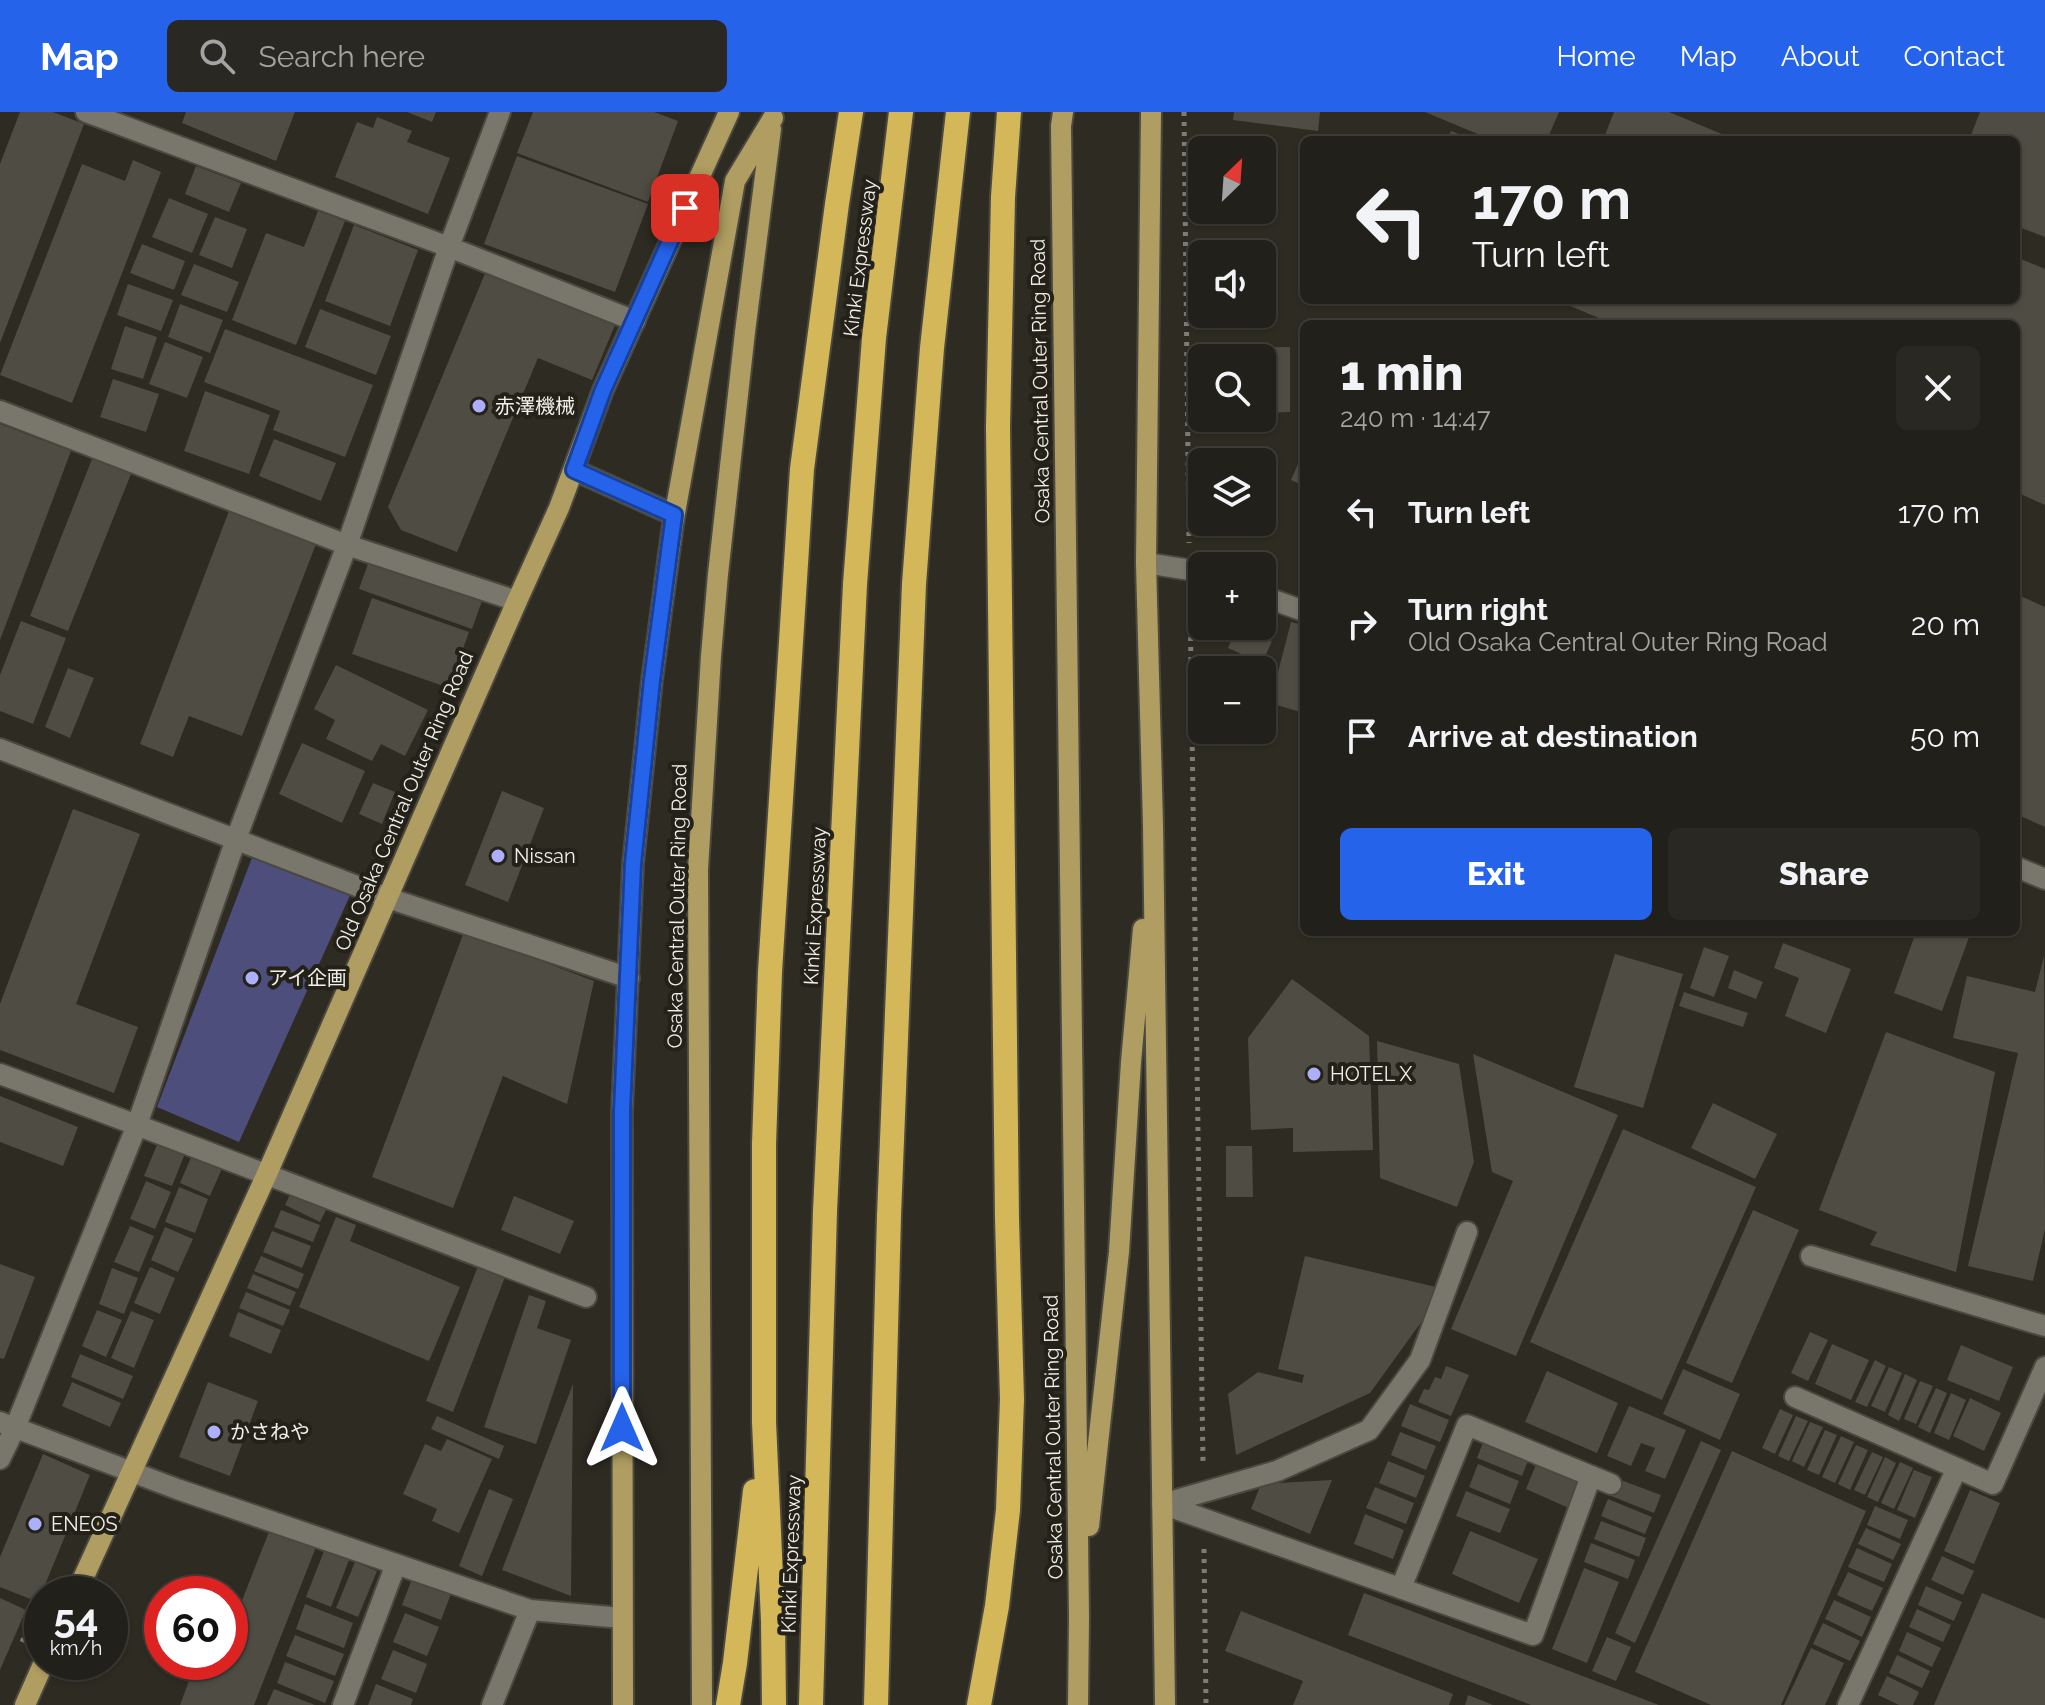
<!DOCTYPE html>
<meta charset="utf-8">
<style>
:root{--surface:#22201a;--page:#2a2823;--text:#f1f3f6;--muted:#a2a3a2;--line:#3f3e39;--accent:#2563eb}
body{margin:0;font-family:Raleway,"Noto Sans JP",sans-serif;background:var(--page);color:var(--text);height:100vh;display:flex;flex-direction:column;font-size:30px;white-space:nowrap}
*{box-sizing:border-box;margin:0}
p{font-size:26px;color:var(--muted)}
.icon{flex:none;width:44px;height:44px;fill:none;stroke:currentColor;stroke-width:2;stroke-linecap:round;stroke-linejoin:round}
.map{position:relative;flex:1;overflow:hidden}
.drawer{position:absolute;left:1300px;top:208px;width:720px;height:616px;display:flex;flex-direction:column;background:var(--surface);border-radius:12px;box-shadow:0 2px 6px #0004,0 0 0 2px var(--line)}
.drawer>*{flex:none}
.hud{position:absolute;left:1300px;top:24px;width:720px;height:168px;border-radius:12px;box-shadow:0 2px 6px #0004,0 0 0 2px var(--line);background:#22201a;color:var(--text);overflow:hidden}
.needle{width:52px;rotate:25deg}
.buttons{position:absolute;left:1188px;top:24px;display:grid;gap:16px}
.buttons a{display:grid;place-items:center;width:88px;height:88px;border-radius:12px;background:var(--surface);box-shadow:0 2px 6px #0004,0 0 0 2px var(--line);font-size:40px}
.speed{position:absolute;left:24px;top:1464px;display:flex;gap:16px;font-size:40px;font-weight:700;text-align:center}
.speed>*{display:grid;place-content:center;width:104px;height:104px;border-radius:50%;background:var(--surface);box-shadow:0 2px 6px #0004,0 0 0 2px var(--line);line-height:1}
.speed small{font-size:20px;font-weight:400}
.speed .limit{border:12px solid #d22;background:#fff;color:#111}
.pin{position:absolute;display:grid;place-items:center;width:68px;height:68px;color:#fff;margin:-34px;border-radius:16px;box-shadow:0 4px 12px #0006}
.me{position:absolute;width:88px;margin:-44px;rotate:0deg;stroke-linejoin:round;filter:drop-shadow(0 0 6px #0008)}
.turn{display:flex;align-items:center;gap:28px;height:168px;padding:0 40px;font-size:36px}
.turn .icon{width:104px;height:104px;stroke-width:2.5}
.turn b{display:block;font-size:56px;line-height:68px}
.round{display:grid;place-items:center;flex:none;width:84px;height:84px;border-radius:12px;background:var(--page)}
.overview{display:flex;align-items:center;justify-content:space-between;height:136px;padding:0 40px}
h1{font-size:48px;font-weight:800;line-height:60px}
.button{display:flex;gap:16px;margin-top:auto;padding:16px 40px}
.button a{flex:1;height:92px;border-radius:12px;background:var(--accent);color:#fff;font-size:32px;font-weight:800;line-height:92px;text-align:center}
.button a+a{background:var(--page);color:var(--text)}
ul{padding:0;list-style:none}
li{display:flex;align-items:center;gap:24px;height:112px;padding:0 40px}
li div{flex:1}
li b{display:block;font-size:30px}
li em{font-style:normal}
header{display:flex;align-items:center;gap:48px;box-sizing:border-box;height:112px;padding:0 40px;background:var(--accent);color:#fff}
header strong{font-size:38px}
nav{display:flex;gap:44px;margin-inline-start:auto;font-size:28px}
.search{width:560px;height:72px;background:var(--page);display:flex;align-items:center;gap:20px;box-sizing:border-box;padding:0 28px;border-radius:12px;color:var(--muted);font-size:30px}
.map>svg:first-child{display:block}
</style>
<header>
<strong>Map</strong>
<div class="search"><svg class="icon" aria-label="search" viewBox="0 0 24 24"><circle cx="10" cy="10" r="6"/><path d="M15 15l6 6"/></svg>Search here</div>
<nav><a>Home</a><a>Map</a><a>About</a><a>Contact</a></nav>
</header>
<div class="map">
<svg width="2045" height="1593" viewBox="0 0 2045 1593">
<rect width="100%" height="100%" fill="#2d2b22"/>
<path fill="#4e4e7c" d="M253,743l98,38 -112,249 -82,-35z"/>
<path fill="#4f4c43" d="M20,0h33l31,12 -84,219v-179z
M186,0h109l-19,49 -94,-38z
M407,0h29l-4,10z
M533,0h121l24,9 -30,81 -131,-49z
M1234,0h86l-2,19 -85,-11z
M1425,0h134l-12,28h-55z
M1614,0h55l67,28h-133z
M1980,0h65v125l-29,-11v-86h-47z
M377,5l35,14 -5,11 43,16 -22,56 -93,-37 22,-55 16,6z
M1451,19l23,9h-27z
M517,44l131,48 -33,88 -131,-48z
M133,48l28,12 -89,231 -72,-28 82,-211 43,17z
M196,54l45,17 -12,29 -44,-18z
M169,86l39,16 -16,39 -40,-16z
M318,99l27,10 -49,124 -64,-25 34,-87 38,14z
M215,105l32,12 -15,39 -33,-13z
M354,113l64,25 -28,76 -65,-25z
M142,132l43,17 -11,29 -44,-17z
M2016,145l29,12v236l-29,-13v-168h-403l-57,-24h460z
M194,152l45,18 -12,30 -46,-17z
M486,159l129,54 -23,55 -54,-22 -81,194 -56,-22 -13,-23z
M128,172l45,16 -12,31 -44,-16z
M180,192l43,16 -13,33 -42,-16z
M320,197l71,27 -15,39 -71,-28z
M125,214l32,11 -14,42 -32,-10z
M225,217l148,56 -28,72 -72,-27 7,-19 -76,-29z
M165,230l38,15 -16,41 -38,-14z
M1290,235v65l-28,1v-55h-47v-10z
M113,267l46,15 -13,38 -46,-15z
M205,279l65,24 -21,59 -65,-23z
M0,312l71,27 -71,189z
M274,327l62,24 -15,38 -62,-25z
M1211,336l65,11 -6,37 -8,-2v-32h-54z
M1304,338v36l-13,-6z
M92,347l39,15 -63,157 -38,-15z
M229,399l87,33 -74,192 -53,-20 -16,41 -33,-13z
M369,449l113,40 -10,28 -113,-40z
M2016,482l29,13v220l-29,-13z
M372,486l97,34 -20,56 -97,-34z
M21,509l45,17 -33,86 -33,-13v-36z
M1291,510l13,3v88l-34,-10z
M1237,514l35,15 -13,29h-17l6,-13 -20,-9z
M336,553l92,45 -23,46 -24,-12 -9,17 -46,-22 9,-19 -21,-11z
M68,556l26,10 -24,60 -25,-11z
M302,631l63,28 -23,52 -63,-29z
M373,671l22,9 -13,32 -23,-10z
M502,679l42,17 -36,94 -43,-17z
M73,697l67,25 -64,170 62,23 -24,66 -114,-43v-46z
M464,820l130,49 -27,123 -64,-28 -50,132 -81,-31z
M1916,820h55l-29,79 -48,-18z
M1783,831l68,26 -25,64 -41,-17 14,-38 -25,-10z
M1704,835l25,9 -15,41 -24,-9z
M1615,842l68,20 -40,134 -69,-21z
M2044,844l1,273 -12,52 -65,-15 50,-213 -65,-15 14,-62 68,16z
M1734,858l29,12 -7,17 -28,-11z
M1292,867l77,57 4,114 -80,2v-24l-42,2 -3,-92z
M1684,880l64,21 -5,14 -64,-21z
M1886,920l109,40 -39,200 -86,-27 7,-13 -58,-22z
M1377,929l82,23 15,98 -17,45 -77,-29z
M1473,942l145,61 -102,241 -65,-27 62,-148 -21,-9z
M0,984l78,31 -15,39 -63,-24z
M1713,991l64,31 -22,45 -64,-31z
M1623,1017l133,58 -94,213 -132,-58z
M159,1028l27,11 -14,35 -28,-10z
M1226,1034h26l1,51h-27z
M193,1041l30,13 -13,30 -30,-13z
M146,1069l25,11 -16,37 -25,-10z
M179,1075l29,12 -13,34 -30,-11z
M292,1078l36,16 -8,16 -35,-17z
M514,1084l60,25 -14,33 -59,-24z
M281,1098l39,15 -7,17 -39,-15z
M1753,1098l46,20 -67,153 -46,-20z
M336,1105l20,8 -6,16 110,46 -31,74 -130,-54z
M130,1114l24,10 -15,36 -25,-10z
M165,1115l28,12 -15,33 -27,-12z
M272,1119l39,15 -9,22 -39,-16z
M261,1144l43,18 -6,15 -44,-18z
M1305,1144l131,31 -6,23 -60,83 -134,62 -8,-61 30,-22 44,11 2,-8 -26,-6z
M0,1152l35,13 -31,82 -4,-1z
M478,1154l27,11 -52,135 -27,-11z
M150,1155l25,11 -15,36 -26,-11z
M112,1156l26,10 -14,36 -25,-10z
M253,1162l43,18 -6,14 -43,-18z
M246,1180l44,18 -7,16 -44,-18z
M529,1183l17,6 -9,27 34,12 -35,104 -52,-17z
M97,1198l25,10 -16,37 -24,-11z
M131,1199l23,9 -20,48 -23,-10z
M238,1200l43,18 -10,24 -42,-18z
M1810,1220l18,8 -20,41 -17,-8z
M1832,1232l37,16 -18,40 -36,-16z
M1961,1233l52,22 -14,34 -52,-21z
M80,1242l53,22 -10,23 -52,-22z
M1875,1248l11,6 -19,41 -12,-5z
M1446,1254l23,9 -18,41 -33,-14 6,-13 5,1 6,-13 6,2z
M1889,1255l13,6 -17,39 -14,-6z
M1683,1257l57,25 -20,46 -57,-26z
M1547,1259l71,32 -21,50 -72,-31z
M1905,1262l12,6 -18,41 -11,-6z
M1920,1269l13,5 -17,38 -12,-5z
M72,1270l49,21 -11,24 -48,-21z
M208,1270l50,19 -28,75 -51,-19z
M573,1272l-2,212 -69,-26z
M1936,1276l11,5 -17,40 -12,-6z
M1951,1281l15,7 -17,40 -15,-7z
M1970,1286l31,15 -17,38 -31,-15z
M1410,1292l39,16 -9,22 -39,-16z
M1629,1294l57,24 -21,49 -20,-8 10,-23 -14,-5 -10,23 -24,-10z
M1780,1297l13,6 -18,39 -13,-6z
M437,1304l67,30 -5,13 -68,-30z
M1796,1304l12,5 -19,40 -11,-5z
M1810,1310l13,5 -19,40 -12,-6z
M1825,1318l12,5 -18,40 -12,-5z
M1400,1320l36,14 -10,24 -35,-15z
M1841,1324l13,6 -19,41 -13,-6z
M447,1327l45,20 -33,74 -27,-12 5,-12 -34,-15 22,-50 16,7z
M1484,1328l45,18 -7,18 -45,-18z
M1701,1329l20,9 -86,193 -20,-10z
M1856,1333l12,5 -18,40 -12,-6z
M1732,1339l134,60 -85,194h-70l-76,-33z
M1872,1340l11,5 -18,38 -11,-5z
M43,1342l47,21 -52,127 -38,-15v-30z
M1885,1345l11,6 -18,39 -11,-5z
M1388,1349l37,15 -9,22 -37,-15z
M1537,1350l46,20 -12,27 -45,-20z
M1900,1350l13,6 -19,41 -13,-6z
M1478,1352l41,17 -9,23 -41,-17z
M1914,1358l18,7 -17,41 -18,-8z
M1618,1367l43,16 -7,18 -43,-17z
M1332,1368l-22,54 -59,-25 10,-25z
M1375,1375l39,16 -8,21 -40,-16z
M489,1377l24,10 -31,77 -23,-10z
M1970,1378l30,13 -26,61 -30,-13z
M1466,1379l44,18 -10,24 -44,-17z
M1608,1387l44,18 -7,17 -44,-18z
M1875,1394l33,14 -8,19 -33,-14z
M1365,1402l39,16 -11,29 -39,-15z
M1601,1409l45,17 -7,19 -45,-18z
M1866,1416l35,16 -8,16 -35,-16z
M270,1417l46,18 -62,158h-74l13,-35 19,8 6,-16h12v-31z
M1470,1419l68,28 -19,44 -67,-29z
M1591,1431l44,17 -7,19 -44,-17z
M1857,1436l35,16 -8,18 -36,-15z
M324,1439l25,9 -18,47 -25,-10z
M1942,1444l32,15 -11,24 -32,-15z
M355,1450l22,9 -19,46 -22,-9z
M1584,1456l35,14 -32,81 -35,-14z
M1848,1460l35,16 -11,23 -35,-16z
M412,1467l39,15 -10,26 -39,-15z
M1926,1474l36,16 -8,19 -36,-16z
M1364,1481l295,112h-128l-183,-70z
M1982,1481l63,26v86h-111z
M0,1486l26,12 -26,60z
M1834,1488l37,17 -9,20 -37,-18z
M305,1492l48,19 -9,25 -48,-19z
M1917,1497l34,16 -8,17 -34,-15z
M1241,1499l212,83 -4,11h-156l10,-24 -78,-30z
M405,1501l34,14 -12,29 -34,-14z
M1823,1511l37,18 -10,20 -37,-17z
M1907,1520l34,16 -9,19 -33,-16z
M295,1523l49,19 -9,22 -49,-20z
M1607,1525l24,10 -15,34 -24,-10z
M1811,1536l33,15 -19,42h-41z
M393,1538l34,14 -11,29 -35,-14z
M1897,1543l33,16 -8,17 -33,-15z
M285,1550l49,19 -9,22 -48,-20z
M1887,1564l32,16 -6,13h-14l-21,-10z
M376,1572l37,15 -2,6h-43z
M274,1577l41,16h-48z
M1468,1583l25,10h-28z"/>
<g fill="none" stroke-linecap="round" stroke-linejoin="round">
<g stroke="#4b4840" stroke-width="24">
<path id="minor" d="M86,0l363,135 186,74
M0,299l347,134 170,56
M1146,451l44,7 12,4
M1262,484l42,15
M0,637l388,149 241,80
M2016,755l29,12
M0,962c196,72 391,149 586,223
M1811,1144l234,70
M1795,1285l198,87 52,-117
M0,1310l177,67 353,121 92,8
M0,1347l15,-31 122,-303 99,-286 111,-294 102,-298 51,-135
M1162,1392l371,131 58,-159
M1162,1392l115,-33 92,-41 51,-70 47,-128
M1401,1476l66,-163 144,59
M343,1593l53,-141
M492,1593l38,-95
M1848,1593l109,-237"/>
</g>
<g stroke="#4b4840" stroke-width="24">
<path id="major" d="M1063,0l-2,14 18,1491 -1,88
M1151,0l-5,451 7,262 12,880
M574,358l100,45
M1089,1414l30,-274 12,-190 12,-133
M76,1482l190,-418 251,-575 42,-93 44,-118 126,-278
M25,1593l19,-43
M623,1593l-1,-594 11,-247 19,-184 21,-156 62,-343 38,-63
M702,1593l-4,-835 13,-214 7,-82 27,-242 26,-203"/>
</g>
<g stroke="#4b4840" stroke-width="28">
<path id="highway" d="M728,1593l7,-42 20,-172
M774,1593l-1,-84 -9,-199v-278l6,-172 32,-503 35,-265 14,-92
M811,1593l14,-494 30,-627 19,-246 27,-226
M876,1593l13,-489 25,-632 18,-236 26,-236
M979,1593l18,-99 11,-96 4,-111 -5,-181 -9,-791 5,-230 6,-85"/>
</g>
<path stroke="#7e7c74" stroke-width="5" stroke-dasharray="4 6" stroke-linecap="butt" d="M1184,0l5,431
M1190,485l13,866
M1204,1437l2,156
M22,1530l20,-44"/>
<use href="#minor" stroke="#79766c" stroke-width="20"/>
<use href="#major" stroke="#af9d61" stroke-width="20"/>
<use href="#highway" stroke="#d3b759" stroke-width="24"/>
</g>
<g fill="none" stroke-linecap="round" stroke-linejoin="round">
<g stroke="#184099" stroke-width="20">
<path id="route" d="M622,1316v-317l11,-247 19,-184 22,-165 -100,-45 29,-80 82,-182"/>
</g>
<use href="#route" stroke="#2563eb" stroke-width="14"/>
</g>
<g fill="#acaffb" stroke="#232118" stroke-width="3">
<circle cx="479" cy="294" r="8"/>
<circle cx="498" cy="744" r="8"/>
<circle cx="252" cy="866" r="8"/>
<circle cx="1314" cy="962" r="8"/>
<circle cx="214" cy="1320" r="8"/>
<circle cx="35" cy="1412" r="8"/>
</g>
<g text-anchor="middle" stroke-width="8" stroke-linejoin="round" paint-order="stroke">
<g font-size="20" fill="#f1efe9" stroke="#232118">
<text transform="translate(860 146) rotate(-83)" y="7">Kinki Expressway</text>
<text transform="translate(1040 269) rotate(-91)" y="7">Osaka Central Outer Ring Road</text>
<text transform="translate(404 689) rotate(-67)" y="7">Old Osaka Central Outer Ring Road</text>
<text transform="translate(677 794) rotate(-89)" y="7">Osaka Central Outer Ring Road</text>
<text transform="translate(815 794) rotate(-87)" y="7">Kinki Expressway</text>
<text transform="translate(1053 1325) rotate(-91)" y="7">Osaka Central Outer Ring Road</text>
<text transform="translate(791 1442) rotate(-88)" y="7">Kinki Expressway</text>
</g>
<g font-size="20" fill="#f1efe9" stroke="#232118" text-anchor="start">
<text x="495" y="301">赤澤機械</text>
<text x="514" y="751">Nissan</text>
<text x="268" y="873">アイ企画</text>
<text x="1330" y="969">HOTEL X</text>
<text x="230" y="1327">かさねや</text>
<text x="51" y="1419">ENEOS</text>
</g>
</g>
</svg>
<div class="buttons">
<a><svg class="needle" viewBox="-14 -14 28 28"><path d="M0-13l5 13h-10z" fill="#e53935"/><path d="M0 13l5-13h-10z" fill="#a2a3a2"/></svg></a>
<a><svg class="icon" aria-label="sound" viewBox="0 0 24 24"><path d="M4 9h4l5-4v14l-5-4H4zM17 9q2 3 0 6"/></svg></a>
<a><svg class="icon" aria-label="search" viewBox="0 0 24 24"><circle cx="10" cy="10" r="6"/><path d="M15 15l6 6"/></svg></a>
<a><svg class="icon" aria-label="layers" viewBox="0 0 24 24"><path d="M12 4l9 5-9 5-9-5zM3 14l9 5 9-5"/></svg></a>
<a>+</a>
<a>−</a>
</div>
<div class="speed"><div>54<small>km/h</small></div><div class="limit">60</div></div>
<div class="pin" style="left:685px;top:96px;background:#d93025"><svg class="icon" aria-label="arrive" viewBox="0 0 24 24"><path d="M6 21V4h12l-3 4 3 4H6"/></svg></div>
<svg class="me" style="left:622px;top:1316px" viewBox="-20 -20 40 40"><path d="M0-17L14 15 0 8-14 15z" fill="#2563eb" stroke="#fff" stroke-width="4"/></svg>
<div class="hud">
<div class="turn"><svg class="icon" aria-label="left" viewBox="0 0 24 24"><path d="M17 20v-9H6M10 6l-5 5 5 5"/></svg><div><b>170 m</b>Turn left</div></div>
</div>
<section class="drawer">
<div class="overview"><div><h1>1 min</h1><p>240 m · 14:47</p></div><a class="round"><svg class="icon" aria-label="close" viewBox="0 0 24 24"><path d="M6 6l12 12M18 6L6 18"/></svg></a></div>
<ul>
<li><svg class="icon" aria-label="left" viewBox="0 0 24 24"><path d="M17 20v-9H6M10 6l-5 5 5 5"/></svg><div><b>Turn left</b></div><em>170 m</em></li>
<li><svg class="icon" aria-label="right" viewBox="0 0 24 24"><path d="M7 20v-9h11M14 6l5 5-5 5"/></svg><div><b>Turn right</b><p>Old Osaka Central Outer Ring Road</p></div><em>20 m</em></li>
<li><svg class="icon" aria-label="arrive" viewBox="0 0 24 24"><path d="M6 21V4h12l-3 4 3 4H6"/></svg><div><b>Arrive at destination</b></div><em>50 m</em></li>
</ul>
<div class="button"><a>Exit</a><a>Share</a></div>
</section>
</div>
